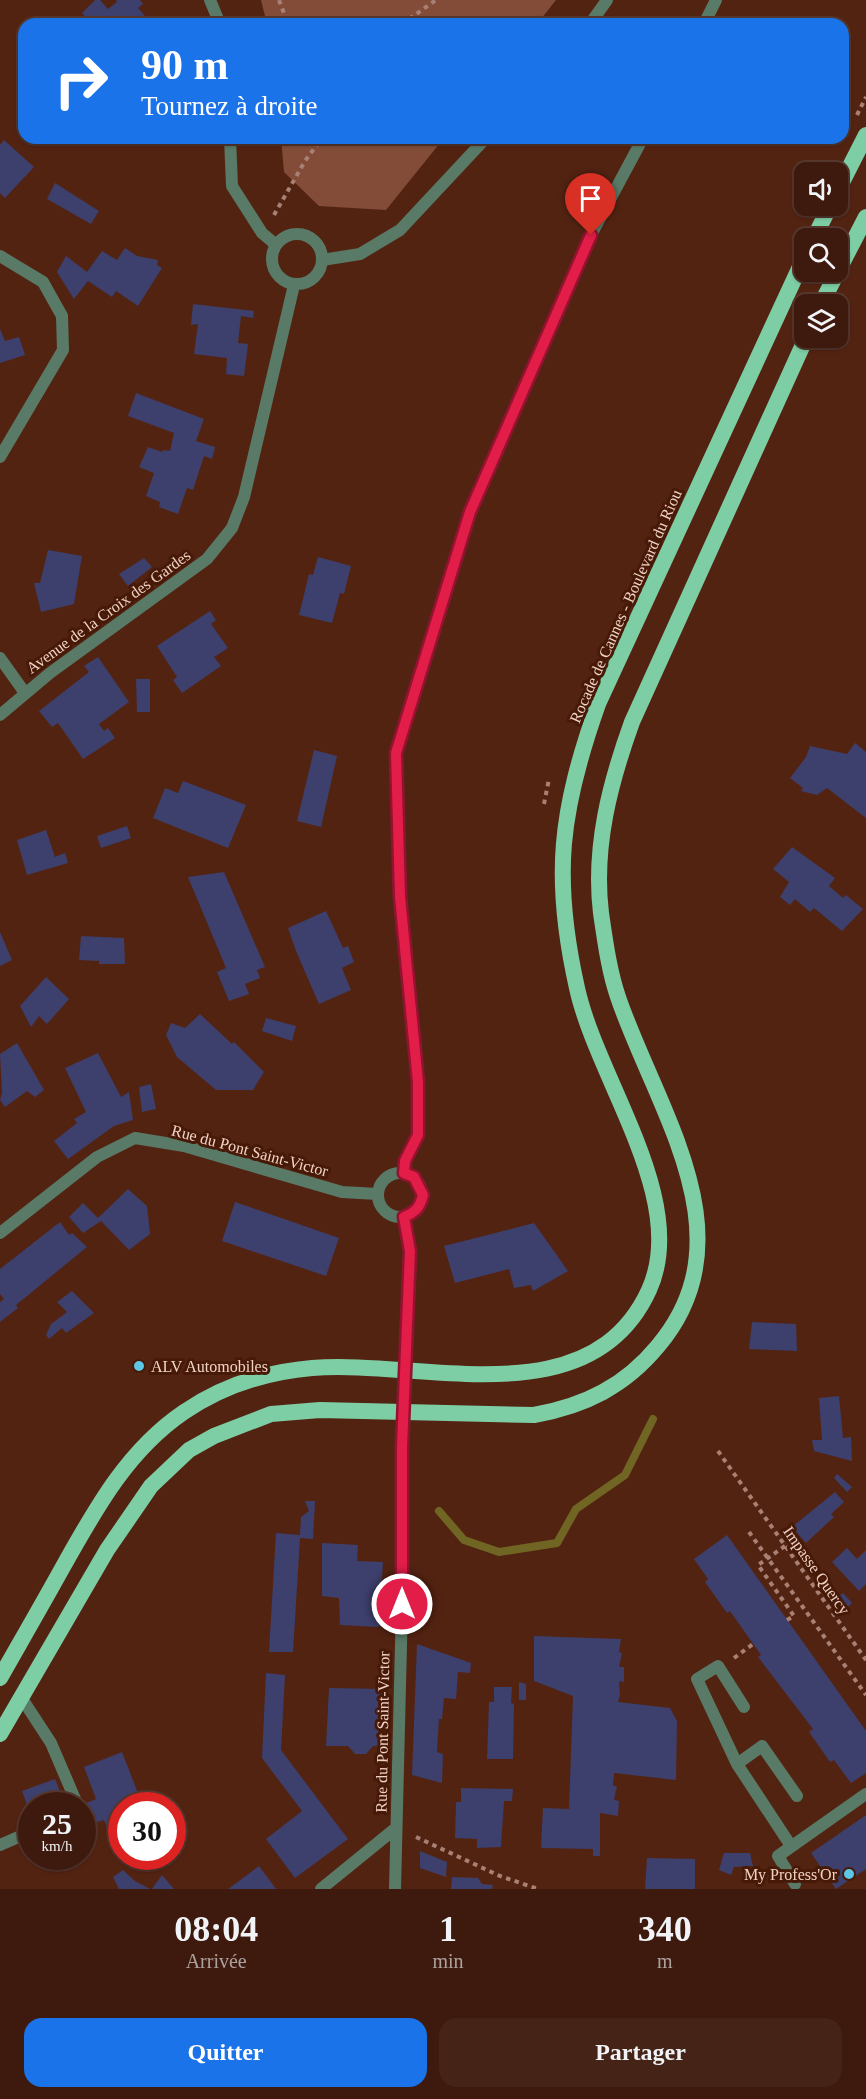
<!DOCTYPE html>
<html lang="fr">
<meta charset="utf-8">
<style>
:root{--surface:#3e1a0e;--page:#452317;--text:#f1f3f6;--muted:#ada19e;--line:#57382e;--accent:#1a73e8}
body{margin:0;font-family:"Times New Roman",serif;background:var(--page);color:var(--text);height:100vh;display:flex;flex-direction:column;font-size:22px;white-space:nowrap}
*{box-sizing:border-box;margin:0}
p{font-size:20px;color:var(--muted)}
.icon{flex:none;width:33px;height:33px;fill:none;stroke:currentColor;stroke-width:2;stroke-linecap:round;stroke-linejoin:round}
.map{position:relative;height:1889px;overflow:hidden}
.drawer{display:flex;flex-direction:column;background:var(--surface);flex:1}
.drawer>*{flex:none}
.banner{position:absolute;left:18px;top:18px;width:831px;height:126px;border-radius:18px;box-shadow:0 2px 4px #0004,0 0 0 2px var(--line);background:#1a73e8;color:#fff;overflow:hidden}
.buttons{position:absolute;left:794px;top:162px;display:grid;gap:12px}
.buttons a{display:grid;place-items:center;width:54px;height:54px;border-radius:12px;background:var(--surface);box-shadow:0 2px 4px #0004,0 0 0 2px var(--line);font-size:30px}
.speed{position:absolute;left:18px;top:1792px;display:flex;gap:12px;font-size:30px;font-weight:700;text-align:center}
.speed>*{display:grid;place-content:center;width:78px;height:78px;border-radius:50%;background:var(--surface);box-shadow:0 2px 4px #0004,0 0 0 2px var(--line);line-height:1}
.speed small{font-size:15px;font-weight:400}
.speed .limit{border:9px solid #d22;background:#fff;color:#111}
.pin{position:absolute;display:grid;place-items:center;width:51px;height:51px;color:#fff;margin:-62px -26px;border-radius:50% 50% 50% 0;rotate:-45deg;box-shadow:0 0 6px #0007}
.pin .icon{rotate:45deg}
.me{position:absolute;width:66px;margin:-33px;rotate:0deg;stroke-linejoin:round;filter:drop-shadow(0 0 4px #0008)}
.turn{display:flex;align-items:center;gap:21px;height:126px;padding:0 24px;font-size:27px}
.turn .icon{width:78px;height:78px;stroke-width:2.5}
.turn b{display:block;font-size:42px;line-height:51px}
.eta{display:flex;justify-content:space-evenly;align-items:center;height:102px;text-align:center}
.eta b{font-size:36px;font-weight:700;line-height:42px}
.button{display:flex;gap:12px;margin-top:auto;padding:12px 24px}
.button a{flex:1;height:69px;border-radius:18px;background:var(--accent);color:#fff;font-size:24px;font-weight:700;line-height:69px;text-align:center}
.button a+a{background:var(--page);color:var(--text)}
.map>svg:first-child{display:block}
</style>
<div class="map">
<svg width="866" height="1889" viewBox="0 0 866 1889">
<rect width="100%" height="100%" fill="#532312"/>
<path fill="#834c39" d="M261,0h295l-19,24h-270z
M281,138h163l-58,72 -67,-4 -35,-34z"/>
<g fill="none" stroke-linecap="round" stroke-linejoin="round">
<path stroke="#706523" stroke-width="8" d="M439,1511l25,29 35,12 58,-9 19,-34 49,-34 28,-56"/>
</g>
<path fill="#3d3f6c" d="M95,0h5l8,9 9,-7 -1,-2h24l3,4 -5,4 14,16h-61l-9,-11z
M4,140l30,27 -29,31 -5,-5v-48z
M55,183l44,28 -8,13 -44,-25z
M125,248l12,8 21,4 -1,5 5,3 -24,38 -22,-15 -4,6 -24,-16 -14,18 -17,-27 9,-16 21,16 15,-21 15,9z
M193,304l61,7 -1,7 -12,-2 -3,27 10,1 -4,32 -18,-2 1,-16 -33,-4 4,-30 -7,1z
M0,329l5,12 14,-4 6,18 -25,8z
M136,393l68,26 -8,22 19,6 -3,12 -8,-3 -11,34 -6,-2 -9,26 -19,-7 1,-5 -14,-6 8,-23 -15,-6 9,-20 14,5 1,-2 7,1 4,-18 -46,-17z
M48,550l34,6 -8,48 -33,8 -7,-29h6z
M318,557l33,9 -7,28 -4,-1 -8,30 -33,-8 10,-41 4,1z
M144,558l8,9 -24,19 -9,-12z
M210,611l6,9 -5,4 17,24 -14,9 7,9 -39,27 -9,-13 4,-3 -20,-31z
M98,657l31,45 -30,22 5,7 4,-3 7,10 -32,21 -25,-36 -6,4 -13,-16 50,-39 -5,-6z
M136,679h14v33h-13z
M855,743l11,9v66l-39,-30 -10,7 -16,-4 2,-3 -13,-10 16,-21 4,-11 37,8z
M314,750l23,6 -16,71 -24,-6z
M183,781l63,24 -18,43 -75,-30 12,-30 13,5z
M127,826l4,12 -30,10 -4,-12z
M46,830l9,27 10,-4 3,10 -41,12 -10,-35z
M792,847l43,31 -6,8 14,12 3,-3 17,14 -21,22 -28,-23 -4,4 -15,-13 -5,6 -10,-8 9,-15 -16,-13z
M224,872l41,95 -8,3 3,8 -15,6 4,10 -20,7 -12,-29 9,-4 -38,-91z
M326,911l17,37 5,-2 6,16 -12,6 9,22 -32,14 -23,-53 -8,-23z
M0,932l12,28 -12,6z
M81,936l43,2 1,26h-26v-3l-20,-1z
M46,977l23,22 -22,25 -8,-8 -8,11 -11,-21z
M200,1014l32,30 2,-2 30,30 -11,18h-37l-39,-33 -11,-22 5,-12 14,5z
M266,1018l30,8 -4,15 -30,-10z
M17,1043l27,47 -9,7 -8,-6 -22,16 -5,-7 2,-7 -2,-39z
M98,1053l23,44 8,-5 4,28 -19,6 -46,33 -14,-18 23,-18 -3,-4 12,-7 -21,-44z
M151,1084l5,25 -14,3 -3,-25z
M128,1189l19,17 3,28 -21,16 -28,-29 -18,12 -14,-16 14,-14 15,15z
M235,1202l104,36 -13,38 -104,-35z
M60,1222l9,13 3,-2 15,14 -71,58 2,3 -18,14v-20l4,-3 -4,-5v-25z
M534,1223l34,48 -35,20 -2,-6 -17,3 -5,-19 -54,14 -11,-37z
M72,1291l22,22 -28,20 -4,-5 -13,11 -3,-4 5,-11 16,-12 -10,-10z
M752,1322l44,2 1,27 -48,-2z
M839,1396l4,42 8,-1 1,24 -38,-10 -2,-11h10l-3,-42z
M837,1474l15,13 -5,5 -13,-14z
M835,1492l9,10 -13,12 3,3 -28,26 -14,-16z
M305,1501h10l-2,38 -13,-1 -7,114h-24l7,-119 24,2 1,-18 8,-6z
M727,1535l139,196v42l-15,10 -17,-23 -4,2 -21,-30 4,-3 -55,-72 3,-2 -31,-44 -3,2 -22,-31 3,-3 -14,-20z
M322,1543l36,2 -1,16 26,1 -4,65 -39,-2 -1,-27 -17,-2z
M847,1548l10,11 9,-9v34l-7,7 -27,-29z
M843,1593l9,10 -12,11 -7,-13z
M534,1636l87,3 -2,13 3,1 -3,14h5v15l-5,-1 1,14 -2,7 52,6 7,13 -1,59 -62,-7 -1,13h4l-3,14 5,1 -1,15 -18,-3v43h-7v-7l-52,-1 2,-40 26,1 4,-113 -39,-15z
M417,1644l54,19 -1,10 -12,-1 -2,27 -12,-1 -2,21h-3l-2,33 6,2 -1,29 -30,-8z
M266,1673l19,2 -4,75 67,89 -53,39 -29,-39 36,-28 -40,-53z
M519,1682l7,2v16h-7z
M494,1687h18l-1,16 3,1 -1,55h-26l2,-57h5z
M329,1688l53,1 -1,57h-8l-7,8h-11l-7,-8h-22z
M122,1752l21,54h-21v30l-10,4 -8,-20 -22,7v-22l14,-6 -12,-32z
M55,1779l11,27h-34l-1,10 -9,-25z
M461,1788l52,1 -1,12h-8l-3,46 -24,1v-9l-22,-1 1,-36h5z
M866,1815v54l-30,20 -25,-36z
M420,1851l27,11 -1,15 -26,-9z
M724,1853h26l3,13 -19,1 -3,8 -12,-5z
M647,1858l48,1v30h-50z
M259,1866l17,23h-48l7,-5z
M123,1870l12,11 15,8h-31l-6,-12z
M162,1875l12,14h-22z
M452,1877l26,1 4,6 11,1 -1,4h-41z"/>
<g fill="none" stroke-linecap="round" stroke-linejoin="round">
<path stroke="#a88174" stroke-width="4" stroke-dasharray="4.5 4.5" stroke-linecap="butt" d="M279,0l9,24
M402,24l34,-24
M857,115l9,-18
M274,215l31,-54 17,-23
M544,804l5,-25
M718,1451l148,209
M749,1532l117,163
M785,1546l-27,19 36,51 -7,4
M734,1658l19,-14
M416,1837l84,39 38,13"/>
<path stroke="#587a67" stroke-width="12" d="M21,1697l30,46 27,63
M737,1764l-40,-85 21,-13 26,41
M0,1845l30,-13
M791,1846l-54,-82 25,-18 35,50
M795,1884l-17,-28 88,-62"/>
<path stroke="#587a67" stroke-width="12" d="M210,0l10,24
M590,24l17,-24
M704,24l12,-24
M230,138l2,48 30,47 13,11
M272 259a25 25 0 1 1 50 0a25 25 0 1 1-50 0Z
M0,256l43,26 19,34 1,34 -63,107
M322,260l38,-6 40,-24 86,-92
M0,658l25,35
M0,715l50,-42 157,-114 25,-31 12,-31 50,-212
M378 1195a22 22 0 1 1 44 0a22 22 0 1 1-44 0Z
M404,1173l1,-12 13,-26v-53l-18,-185 -4,-144 74,-241 121,-277 52,-97
M0,1233l97,-76 38,-19 49,8 158,46 36,2
M321,1889l75,-61
M395,1889l7,-285v-157l7,-196 -5,-34"/>
<path stroke="#7dcea4" stroke-width="16" d="M837,192l29,-57
M814,238l16,-32
M821,304l45,-87
M0,1678c21,-37 43,-75 64,-113 32,-57 64,-115 120,-153 38,-26 82,-40 128,-44 110,-9 278,51 337,-78 41,-90 -52,-210 -72,-302 -25,-111 -17,-177 21,-284l206,-446
M0,1734l107,-184 44,-64 38,-36 25,-14 57,-22 49,-4 214,5c51,-9 91,-29 124,-69 93,-110 -2,-237 -40,-349 -9,-26 -13,-57 -17,-84 -8,-66 9,-130 31,-191l174,-384"/>
</g>
<g fill="none" stroke-linecap="round" stroke-linejoin="round">
<g stroke="#92132f" stroke-width="15">
<path id="route" d="M402,1604v-157l8,-196 -6,-34c12,-5 16,-10 19,-22l-9,-18 -10,-4 1,-12 13,-26v-53l-18,-185 -4,-144 74,-241 121,-277"/>
</g>
<use href="#route" stroke="#e11d48" stroke-width="10"/>
</g>
<g fill="#5cc7e7" stroke="#471907" stroke-width="2">
<circle cx="139" cy="1366" r="6"/>
<circle cx="849" cy="1874" r="6"/>
</g>
<g text-anchor="middle" stroke-width="6" stroke-linejoin="round" paint-order="stroke">
<g font-size="16" fill="#f1d2c7" stroke="#471907">
<text transform="translate(625 606) rotate(-66)" y="6">Rocade de Cannes - Boulevard du Riou</text>
<text transform="translate(108 611) rotate(-36)" y="6">Avenue de la Croix des Gardes</text>
<text transform="translate(250 1150) rotate(15)" y="6">Rue du Pont Saint-Victor</text>
<text transform="translate(817 1570) rotate(55)" y="6">Impasse Quercy</text>
<text transform="translate(382 1732) rotate(-89)" y="6">Rue du Pont Saint-Victor</text>
</g>
<g font-size="16" fill="#f1d2c7" stroke="#471907" text-anchor="start">
<text x="151" y="1372">ALV Automobiles</text>
<text x="837" y="1880" text-anchor="end">My Profess'Or</text>
</g>
</g>
</svg>
<div class="buttons">
<a><svg class="icon" aria-label="sound" viewBox="0 0 24 24"><path d="M4 9h4l5-4v14l-5-4H4zM17 9q2 3 0 6"/></svg></a>
<a><svg class="icon" aria-label="search" viewBox="0 0 24 24"><circle cx="10" cy="10" r="6"/><path d="M15 15l6 6"/></svg></a>
<a><svg class="icon" aria-label="layers" viewBox="0 0 24 24"><path d="M12 4l9 5-9 5-9-5zM3 14l9 5 9-5"/></svg></a>
</div>
<div class="speed"><div>25<small>km/h</small></div><div class="limit">30</div></div>
<div class="pin" style="left:591px;top:235px;background:#d93025"><svg class="icon" aria-label="arrive" viewBox="0 0 24 24"><path d="M6 21V4h12l-3 4 3 4H6"/></svg></div>
<svg class="me" style="left:402px;top:1604px" viewBox="-20 -20 40 40"><circle r="17" fill="#e11d48" stroke="#fff" stroke-width="3"/><path d="M0-11L8 9 0 5-8 9z" fill="#fff"/></svg>
<div class="banner">
<div class="turn"><svg class="icon" aria-label="right" viewBox="0 0 24 24"><path d="M7 20v-9h11M14 6l5 5-5 5"/></svg><div><b>90 m</b>Tournez à droite</div></div>
</div>
</div>
<section class="drawer">
<div class="eta">
<div><b>08:04</b><p>Arrivée</p></div>
<div><b>1</b><p>min</p></div>
<div><b>340</b><p>m</p></div>
</div>
<div class="button"><a>Quitter</a><a>Partager</a></div>
</section>
